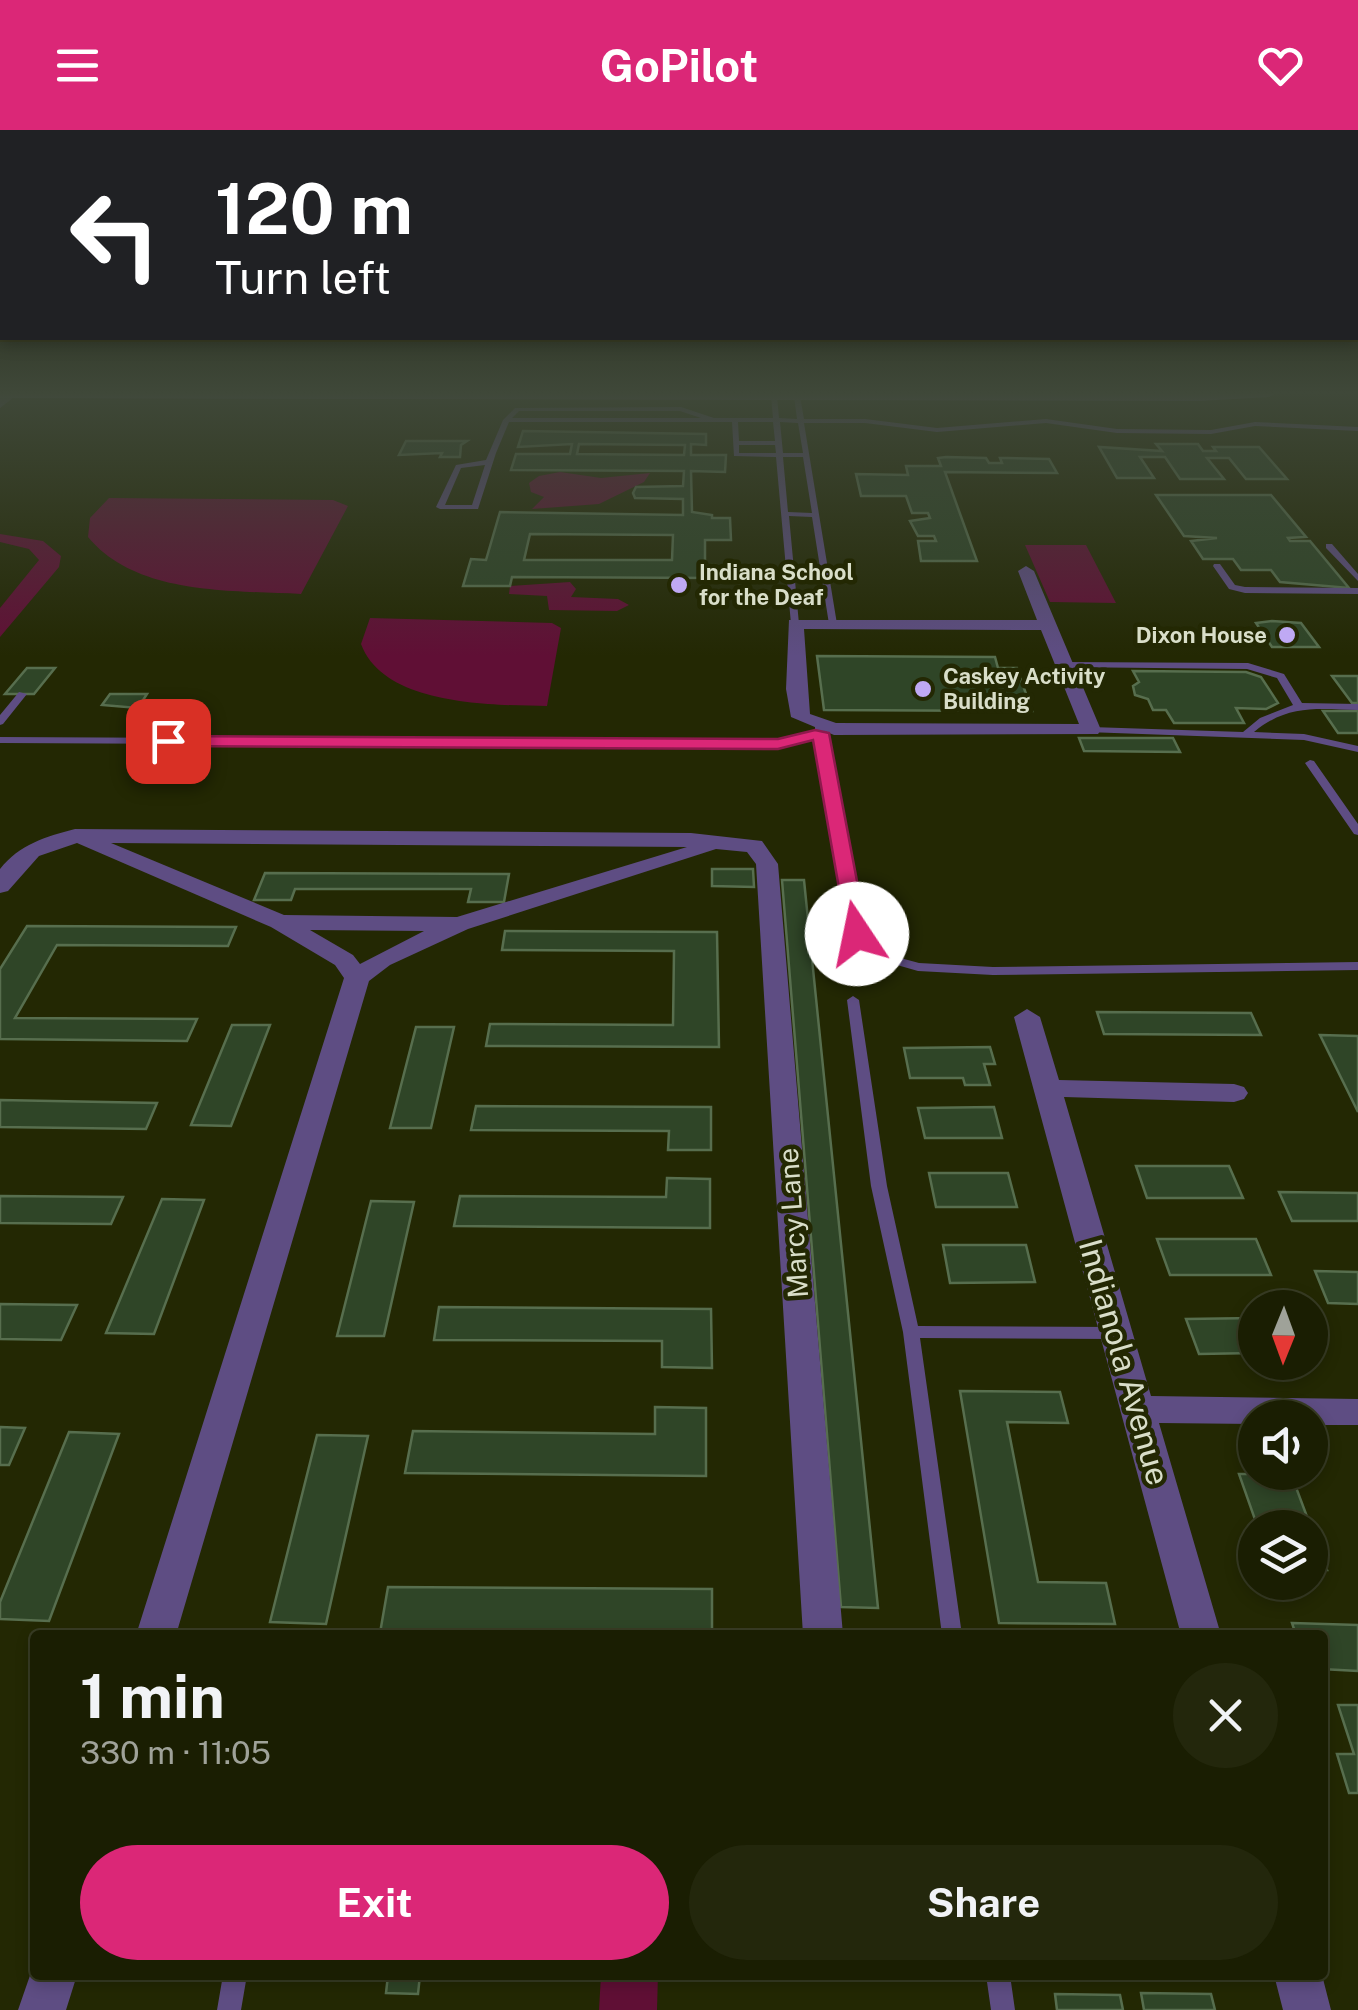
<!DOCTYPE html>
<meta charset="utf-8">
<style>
:root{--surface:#1a1e02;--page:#23270c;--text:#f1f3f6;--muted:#9fa299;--line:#383c24;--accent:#db2777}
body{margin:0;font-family:"Public Sans",sans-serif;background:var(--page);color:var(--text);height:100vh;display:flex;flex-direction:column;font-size:38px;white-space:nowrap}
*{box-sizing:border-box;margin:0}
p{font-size:32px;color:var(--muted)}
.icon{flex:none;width:55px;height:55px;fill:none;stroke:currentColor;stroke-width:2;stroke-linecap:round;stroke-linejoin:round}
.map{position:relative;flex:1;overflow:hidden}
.drawer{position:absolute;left:30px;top:1500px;width:1298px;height:350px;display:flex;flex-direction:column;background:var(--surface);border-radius:10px;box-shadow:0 5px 15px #0003,0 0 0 2px var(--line)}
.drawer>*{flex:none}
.hud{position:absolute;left:0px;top:0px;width:1360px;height:210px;box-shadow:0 5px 15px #0003,0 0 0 2px var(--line);background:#202124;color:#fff;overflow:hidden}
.needle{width:65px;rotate:181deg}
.tools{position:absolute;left:1238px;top:1160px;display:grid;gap:20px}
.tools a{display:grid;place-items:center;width:90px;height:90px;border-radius:50%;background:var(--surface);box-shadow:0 5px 15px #0003,0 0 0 2px var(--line);font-size:50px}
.pin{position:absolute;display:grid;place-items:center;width:85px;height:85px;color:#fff;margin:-42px;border-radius:20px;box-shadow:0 5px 15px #0006}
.me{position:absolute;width:110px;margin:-55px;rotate:349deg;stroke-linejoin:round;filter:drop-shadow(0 0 8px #0008)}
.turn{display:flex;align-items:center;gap:35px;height:210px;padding:0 50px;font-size:45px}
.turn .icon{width:130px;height:130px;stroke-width:2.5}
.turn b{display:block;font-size:70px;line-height:85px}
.round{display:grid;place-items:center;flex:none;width:105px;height:105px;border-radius:52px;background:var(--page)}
.head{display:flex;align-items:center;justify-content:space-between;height:170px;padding:0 50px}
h1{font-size:60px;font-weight:700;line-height:75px}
.action{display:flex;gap:20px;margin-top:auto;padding:20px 50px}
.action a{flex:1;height:115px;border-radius:60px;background:var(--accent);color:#fff;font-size:40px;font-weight:700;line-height:115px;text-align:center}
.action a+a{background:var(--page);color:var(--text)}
header{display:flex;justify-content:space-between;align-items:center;height:130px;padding:0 50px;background:var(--accent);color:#fff;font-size:45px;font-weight:700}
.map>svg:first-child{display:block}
</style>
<header><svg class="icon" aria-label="menu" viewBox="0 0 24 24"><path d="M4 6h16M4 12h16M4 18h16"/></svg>GoPilot<svg class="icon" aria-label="heart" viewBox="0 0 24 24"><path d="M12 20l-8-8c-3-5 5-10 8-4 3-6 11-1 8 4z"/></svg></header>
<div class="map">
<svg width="1358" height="1880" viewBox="0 0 1358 1880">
<rect width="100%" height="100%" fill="#232803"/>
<path fill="#600f35" d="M560,342l41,6 49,-5 -6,9 -45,22 -67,5 12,-12 -13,-5 -2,-9 10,-7z
M109,368l224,2 15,6 -47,88c-69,-4 -164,2 -213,-57l2,-19z
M0,404l43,7 18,15 -2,11 -59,70v-29l39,-48 -10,-11 -29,-7z
M1025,415h61l30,58 -66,-1z
M570,452l6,7 -5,8 47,2 11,6 -12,6 -68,-1 -2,-14 -38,-2 1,-8z
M370,488l182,5 9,5 -14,78c-55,-1 -163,0 -186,-62z
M601,1845h57l-1,35h-58z"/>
<path fill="#2f4527" stroke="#576e4e" stroke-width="2.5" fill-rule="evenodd" d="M523,301l183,3v11l-15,-1v11h35l-1,17 -34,-1 1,41 20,3v3h18l1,22h-26v25h10l1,13 -204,-1 -2,9h-47l8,-27 15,1 14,-48 183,3v-16l-48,-1 -2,-5 3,-6 47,-1 1,-15 -173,-1 5,-16h54l2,-10 -54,3zM579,314l106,1 -1,10 -107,-1zM530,404l143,1 -1,25h-148z
M406,311h61l-6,4 -1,12h-20l2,-4 -43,2z
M1156,314h42l5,7h13l-3,-4h46l28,32h-41l-17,-21h-22l17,21h-44l-15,-22h-25l14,21h-37l-18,-31 63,4z
M946,327l40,1 3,5h13l-2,-5h7l42,1 8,14 -112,-1 32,89h-56l-3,-20h18l-2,-5h-16l-8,-15 20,-3 -2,-5h-16l-6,-17h-45l-5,-22 52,1 -2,-9h35l-3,-8z
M1156,365h115l35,42 -18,1 2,3h20l39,47 -69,-6 -9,-12h-30l-8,-11h-30l-12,-18 26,-3 -33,-2z
M1272,491l29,2 18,24h-47l-16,-24z
M817,526l178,1 3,11h19l15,43 -208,-1z
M27,538h28l-21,26h-29z
M1133,541l113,1 15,5 17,26 -12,6 -30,-1 8,15h-70l-8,-13h-13l-5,-11 -13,-4 -2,-9 6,-4z
M1332,546h26v27h-6z
M110,564h37l-9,14 -36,-3z
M1323,581h35v22h-20z
M1079,608h94l7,14 -96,-1z
M712,739h41l1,18 -42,-1z
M265,743l244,1 -5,28h-36l3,-13h-176l-4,11h-37z
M782,750h22l74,728 -37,-1z
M27,796l209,1 -8,19 -171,-1 -42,73 182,1 -10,22 -187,-2v-70z
M505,801l212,1 2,115 -233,-1 4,-22 183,1 1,-74 -172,-1z
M1097,882l154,1 10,22 -157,-1z
M232,895h38l-39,101 -40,-1z
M416,897h38l-23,101h-41z
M1320,905l38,1v76z
M990,917l5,17h-11l6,21h-25l-2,-7h-53l-6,-30z
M0,970l157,3 -11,26 -146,-2z
M476,976l235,1v43h-43l1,-19 -198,-1z
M994,977l8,31h-77l-7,-30z
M1136,1036h93l14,32h-96z
M929,1043h79l9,34h-81z
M667,1048l43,1v49l-256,-2 6,-30 206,1z
M1279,1062l79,1v28h-66z
M0,1066l123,1 -12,27 -111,-1z
M162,1069l42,1 -50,134 -48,-1z
M371,1071l43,1 -30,134h-47z
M1157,1109h99l15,36h-101z
M943,1115h83l9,37 -85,1z
M1315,1141l43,1v32l-30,-1z
M0,1174l77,1 -16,35 -61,-1z
M439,1177l272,2 1,59 -50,-1v-26l-228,-1z
M1255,1188v35l-56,1 -13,-35z
M960,1261l100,1 8,31 -61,-1 31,160 68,1 9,41 -116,-1z
M655,1277l51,1v68l-301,-3 8,-42 242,3z
M0,1297l25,1 -16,37h-9z
M69,1302l50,2 -70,187 -49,-2v-17z
M317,1305l51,1 -42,188 -56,-2z
M1239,1344h52l36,96h-17v-42h-52z
M388,1457l324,2v46l-332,-2z
M1292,1493l66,2v46l-36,-2v-34h-26z
M1338,1575h20v88h-9l-12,-39h17z
M388,1845h32l-2,19 -32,-1z
M1141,1863l70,1 4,16h-71z
M1055,1864l65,1 3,15h-66z"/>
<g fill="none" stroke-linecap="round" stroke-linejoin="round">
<path fill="#5e4d83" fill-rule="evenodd" d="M774,264l3,2 2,22 18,1 -3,-23 3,-2 3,2 4,23h61l72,9 109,-9 71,10 94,1 44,-8 103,5v4l-103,-5 -44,8 -94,-1 -71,-10 -109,9 -72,-9h-61l33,201 -4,3 -4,-3 -17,-107 -23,-1 10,108 -4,3 -4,-3 -15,-167 -42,-1 -2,-34h-223l-13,31 -18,56h-38l-4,-2 20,-42 30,-5 17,-40 12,-12 166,-1 33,11h59l-2,-22zM519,281h161l21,7h-189zM738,292h35l2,19h-36zM780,292l18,1 5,30h-20zM739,315h36l1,8h-37zM783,327h20l9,56 -24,-1zM485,335l-13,40h-27l16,-37z
M1326,414h6l26,30v7l-32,-33z
M1214,434h6l15,21 10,2 113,1v6l-113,-1 -16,-4 -16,-23z
M1063,532l185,1 36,11 18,29 56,1v6c-41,-1 -70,-6 -104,22l50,2 54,12v6l-54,-12 -217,-8v-4l4,-1 152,5 17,-14 33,-13 -16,-27 -30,-9 -187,-2v-4z
M19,562l8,2 -24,30 -3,1v-10z
M819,595l5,3 39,206 8,16 48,13 74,4 365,-5v8l-365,5 -75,-4 -56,-16 -11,-21 -35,-197 -38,10 -778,-4v-6l778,4 37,-10v-5z
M1310,630l4,1 44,63v11l-4,-1 -49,-71z
M853,866l6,4 28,186 31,140 197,1 6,2 2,4 -2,4 -6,2 -195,-1 42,297h-20l-39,-303 -32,-146 -24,-186z
M223,1845h24l-6,35h-24z
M986,1845h24l5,35h-24z"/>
<path fill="#5e4d83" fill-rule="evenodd" d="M5,263l13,1 -18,14v-10z
M1026,436l8,5 67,159 -3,4 -264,1 -43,-18 -5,-28 3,-69h248l-19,-49zM804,499l237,1 38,94 -243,-1 -26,-9z
M75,699l616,4 71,8 16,23 65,771h-40l-47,-771 -9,-12 -31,-3 -248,80 -78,36 -21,16 -193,654h-40l208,-657 -9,-13 -64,-38 -194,-84 -38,13 -31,35 -8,2v-24c20,-25 45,-32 75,-40zM111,713l576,4 -230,70 -173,-2zM310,800l114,1 -64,33 -7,-9z
M1027,879l13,8 19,63 175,4 10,3 4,6 -4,6 -10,3 -170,-5 87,299 207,3v26h-48v-7h-55v6l-96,-1 62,212h-40l-167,-618z
M35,1831v14h42l-11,35h-48z
M1274,1845h48l9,35h-48z"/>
<path fill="#7e61b8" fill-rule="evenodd" d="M0,263h1276l-7,4 -70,4 -1199,-3z"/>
</g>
<linearGradient id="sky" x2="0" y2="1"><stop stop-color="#131602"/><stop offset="0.5" stop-color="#3f4839"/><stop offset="1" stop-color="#3f4839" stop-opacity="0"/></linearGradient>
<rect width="1358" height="526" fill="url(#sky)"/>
<path fill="#db2777" stroke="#8e194d" stroke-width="2.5" d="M815,600l14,3 38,201 -10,6 -10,-6 -34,-194 -35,9 -610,-3 -8,-5 8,-5 610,3z"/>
<g fill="#bfa9f4" stroke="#232803" stroke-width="4">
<circle cx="679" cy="455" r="10"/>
<circle cx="1287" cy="505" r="10"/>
<circle cx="923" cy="559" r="10"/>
</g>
<g text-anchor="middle" stroke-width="9" stroke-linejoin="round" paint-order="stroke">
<g font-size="22" font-weight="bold" fill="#d9dec9" stroke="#232803" text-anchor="start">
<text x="699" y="450">Indiana School<tspan x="699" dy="25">for the Deaf</tspan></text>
<text x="1267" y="513" text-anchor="end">Dixon House</text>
<text x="943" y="554">Caskey Activity<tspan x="943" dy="25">Building</tspan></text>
</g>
<g font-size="28" fill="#d9dec9" stroke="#232803">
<text transform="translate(793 1093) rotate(-94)" y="10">Marcy Lane</text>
</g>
<g font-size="32" fill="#d9dec9" stroke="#232803">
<text transform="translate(1124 1232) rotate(74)" y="11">Indianola Avenue</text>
</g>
</g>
</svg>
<div class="tools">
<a><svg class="needle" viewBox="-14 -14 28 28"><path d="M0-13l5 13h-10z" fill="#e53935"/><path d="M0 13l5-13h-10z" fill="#9fa299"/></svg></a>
<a><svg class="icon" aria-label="sound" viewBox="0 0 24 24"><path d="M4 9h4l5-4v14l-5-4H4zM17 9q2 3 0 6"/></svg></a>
<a><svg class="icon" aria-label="layers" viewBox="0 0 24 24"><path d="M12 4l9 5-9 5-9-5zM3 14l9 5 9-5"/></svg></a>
</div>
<div class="pin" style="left:168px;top:611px;background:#d93025"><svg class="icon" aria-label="arrive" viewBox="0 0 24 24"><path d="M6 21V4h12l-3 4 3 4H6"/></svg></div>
<svg class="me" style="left:857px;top:804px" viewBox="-20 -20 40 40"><circle r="19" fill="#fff"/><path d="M0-13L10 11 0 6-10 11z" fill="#db2777"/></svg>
<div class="hud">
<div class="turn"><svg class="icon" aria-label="left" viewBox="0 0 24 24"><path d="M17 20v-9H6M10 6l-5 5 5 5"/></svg><div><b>120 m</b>Turn left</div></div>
</div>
<section class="drawer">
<div class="head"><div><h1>1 min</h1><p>330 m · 11:05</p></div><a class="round"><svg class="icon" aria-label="close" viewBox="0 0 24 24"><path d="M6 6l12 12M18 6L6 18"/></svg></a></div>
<div class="action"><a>Exit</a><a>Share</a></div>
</section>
</div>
